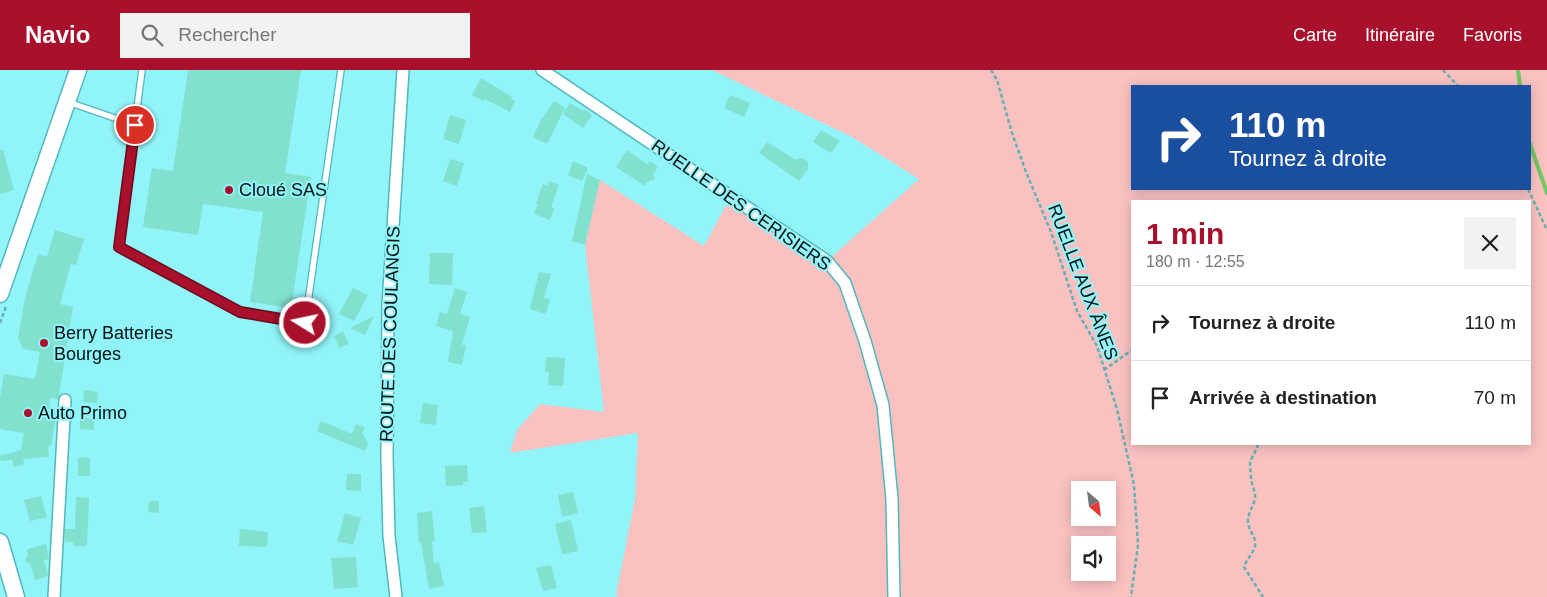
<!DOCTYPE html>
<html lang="fr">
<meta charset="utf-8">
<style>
:root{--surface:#fff;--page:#f2f2f2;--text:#222;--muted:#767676;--line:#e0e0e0;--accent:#a8102b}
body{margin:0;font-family:Helvetica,sans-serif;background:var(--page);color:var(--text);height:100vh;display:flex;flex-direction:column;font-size:19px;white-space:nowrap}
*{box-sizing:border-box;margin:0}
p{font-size:16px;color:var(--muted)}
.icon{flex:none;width:28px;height:28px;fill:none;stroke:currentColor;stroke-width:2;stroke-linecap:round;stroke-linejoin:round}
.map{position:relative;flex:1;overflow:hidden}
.drawer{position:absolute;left:1131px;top:130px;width:400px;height:245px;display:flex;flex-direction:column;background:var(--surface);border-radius:0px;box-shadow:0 2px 12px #0003}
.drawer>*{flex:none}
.guide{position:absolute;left:1131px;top:15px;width:400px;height:105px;border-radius:0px;box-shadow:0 2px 12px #0003;background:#1a4fa0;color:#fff;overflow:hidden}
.needle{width:32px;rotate:152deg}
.buttons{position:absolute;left:1071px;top:411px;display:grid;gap:10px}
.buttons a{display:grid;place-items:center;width:45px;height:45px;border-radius:0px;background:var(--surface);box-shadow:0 2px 12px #0003;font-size:25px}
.pin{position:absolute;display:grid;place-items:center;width:42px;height:42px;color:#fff;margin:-21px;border:2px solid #fff;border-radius:50%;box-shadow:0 1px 5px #0007}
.me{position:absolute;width:55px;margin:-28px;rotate:280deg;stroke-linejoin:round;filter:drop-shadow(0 0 4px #0008)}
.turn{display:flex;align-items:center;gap:18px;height:105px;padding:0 15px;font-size:22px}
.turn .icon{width:65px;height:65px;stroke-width:2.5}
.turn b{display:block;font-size:35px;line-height:42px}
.round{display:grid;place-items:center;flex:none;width:52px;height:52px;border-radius:0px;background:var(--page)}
.summary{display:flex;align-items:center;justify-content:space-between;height:85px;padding:0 15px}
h1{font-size:30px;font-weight:700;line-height:38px;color:var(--accent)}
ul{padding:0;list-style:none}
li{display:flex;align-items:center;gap:15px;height:75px;padding:0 15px;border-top:1px solid var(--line)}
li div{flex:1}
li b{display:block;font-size:19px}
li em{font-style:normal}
header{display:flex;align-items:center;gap:30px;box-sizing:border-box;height:70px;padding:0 25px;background:var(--accent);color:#fff}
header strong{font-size:24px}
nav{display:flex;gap:28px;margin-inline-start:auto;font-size:18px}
.search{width:350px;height:45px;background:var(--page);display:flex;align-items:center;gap:12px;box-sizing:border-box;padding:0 18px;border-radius:0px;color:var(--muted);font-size:19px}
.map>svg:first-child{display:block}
</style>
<header>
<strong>Navio</strong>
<div class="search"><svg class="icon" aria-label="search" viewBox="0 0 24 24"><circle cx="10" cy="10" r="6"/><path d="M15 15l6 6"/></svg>Rechercher</div>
<nav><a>Carte</a><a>Itinéraire</a><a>Favoris</a></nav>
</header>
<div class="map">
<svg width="1547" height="527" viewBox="0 0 1547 527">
<rect width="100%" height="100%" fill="#90f4f9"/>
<path fill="#f9c2c1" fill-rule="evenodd" d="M712,0h835v527h-928l-3,-2 19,-96 3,-66 -128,20 7,-23 23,-26 64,8 -19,-167 15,-65 104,66 27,-50 96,65 92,-82 -67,-42zM1132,16h398v103h-398zM1132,131h398v243h-398zM1080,420h28v28h-28zM1080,475h28v27h-28z"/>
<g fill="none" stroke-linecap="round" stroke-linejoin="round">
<path stroke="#72c762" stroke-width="4" d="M1518,0l2,16
M1530,74l17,49"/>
</g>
<path fill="#81e0ce" d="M188,0h113l-16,103 26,4 -20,131 -41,-6 13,-90 -60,-8 -5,31 -55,-8 9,-59 21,3z
M481,8l31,19 -1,2 4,2 -5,11 -25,-13 -1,2 -12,-6z
M730,25l20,8 -6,14 -20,-9z
M554,31l11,7 -18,36 -14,-7 8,-17z
M570,33l13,8 1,-2 8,6 -9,13 -20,-14z
M450,45l16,5 -7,24 -16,-5z
M821,60l19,11 -9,12 -18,-11z
M767,72l29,18 1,-2 2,1 3,-1 6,4v7l-9,12 -40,-28z
M0,80h3l11,40 -14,4z
M627,80l20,14 3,-3 8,6 -5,7 2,5 -8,3 -2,4 -29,-19z
M450,89l14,4 -7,23 -14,-5z
M573,91l15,7 -6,13 -14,-6z
M587,104l13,6 -15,65 -13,-4z
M549,111l10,4 -8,22 3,1 -4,12 -16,-6 4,-10 -2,-1 7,-19 5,2z
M55,160l29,9 -8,26 -5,-1 -11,40 13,3 -14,88 -1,4 -8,-1 -1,11 8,2 -6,35h-3l1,11 -26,2 1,5 -10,3 -2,-7 -11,1 -1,-5 21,-6 3,-17 -24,-4v-31l4,-24 31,5 5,-27 -17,-3 -5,-11 7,-40 13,-44 9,3z
M430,183h23l-1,32 -23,-1z
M539,202l12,2 -7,24 6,1 -4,15 -16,-5z
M353,218l15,7 -14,26 -15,-7z
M455,218l12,4 -7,22 10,3 -8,28h4l-4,20 -14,-3 5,-31 -17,-5 4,-14 7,2z
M374,246l-9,19 -15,-7z
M343,261l6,13 -10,4 -5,-12z
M546,287l19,1 -2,28 -15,-1 1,-13h-4z
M84,320l14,2 -1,11 -14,-1z
M423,333l15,2 -2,20 -16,-2z
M80,346l14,4v10l-14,-1z
M321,351l31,13 4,-10 9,3 -3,6 6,10 -3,8 -48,-20z
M78,387l12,1v18h-12z
M467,395l1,17h-5v3l-17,1 -1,-20z
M347,404h14v17l-15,-1z
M573,422l5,21 -16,4 -4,-22z
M41,426l6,21 -17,4 -6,-21z
M76,427l13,1 -2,48h-14v-4h-8v-13h10z
M149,431h10v12l-11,-1z
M484,436l3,26 -15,1 -3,-25z
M432,441l3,30 -3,1 2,22 5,-2 5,24 -15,3 -8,-46h-2l-2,-30z
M345,443l16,5 -8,27 -16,-4z
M571,450l7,31 -16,3 -7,-30z
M240,459l28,3 -1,15 -28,-1z
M46,474l3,15 -5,1 4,16 -13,4 -3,-11 -3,-6 -4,-2 3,-6 -1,-4 1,-2z
M356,487l2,30 -24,2 -3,-31z
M551,495l6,23 -14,3 -7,-23z"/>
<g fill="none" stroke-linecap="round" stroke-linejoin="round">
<g stroke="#52b7bd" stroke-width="8">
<path id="lane" d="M142,0l-23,177 121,65 65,11 36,-253
M68,32l67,23"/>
</g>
<g stroke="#52b7bd" stroke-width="14">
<path id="street" d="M542,0l285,191 18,22 20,58 18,64 9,94 2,98
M54,527l11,-197
M396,527l-7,-61 -2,-79 1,-152 15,-235"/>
</g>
<g stroke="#52b7bd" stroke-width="19">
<path id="secondary" d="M0,224l78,-224
M0,472l16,55"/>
</g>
<path stroke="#64afb3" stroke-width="2.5" stroke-dasharray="4 2.5" stroke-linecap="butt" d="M991,0l6,10 15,53 14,39 25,60 26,79 20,35 20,63 17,76 4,60 -7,52
M1443,0l15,16
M1528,119l19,41
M0,253l6,-17
M1104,300l28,-20
M1258,374c-1,7 -8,14 -8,21 1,4 0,8 1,12 0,7 5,14 4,22 -2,8 -7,14 -7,22 0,10 9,16 7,25 -2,8 -8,12 -11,21l19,30"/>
<use href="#lane" stroke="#fff" stroke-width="5.5"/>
<use href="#street" stroke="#fff" stroke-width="11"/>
<use href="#secondary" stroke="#fff" stroke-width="16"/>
</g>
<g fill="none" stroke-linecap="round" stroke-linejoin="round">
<g stroke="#6d0a1c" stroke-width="12">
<path id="route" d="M135,55l-16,122 121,65 65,11"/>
</g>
<use href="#route" stroke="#a8102b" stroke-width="9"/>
</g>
<g fill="#a8102b" stroke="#90f4f9" stroke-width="2">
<circle cx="229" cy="120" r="5"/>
<circle cx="44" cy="273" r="5"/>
<circle cx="28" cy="343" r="5"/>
</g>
<g text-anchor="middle" stroke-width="4" stroke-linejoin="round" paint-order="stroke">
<g font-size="18" fill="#001112" stroke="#90f4f9" text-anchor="start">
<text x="239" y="126">Cloué SAS</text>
<text x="54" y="269">Berry Batteries<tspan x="54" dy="21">Bourges</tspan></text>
<text x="38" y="349">Auto Primo</text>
</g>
<g font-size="18" fill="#001112" stroke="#90f4f9">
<text transform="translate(741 135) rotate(35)" y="6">RUELLE DES CERISIERS</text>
<text transform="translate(1083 212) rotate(69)" y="6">RUELLE AUX ÂNES</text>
<text transform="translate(390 264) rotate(-88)" y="6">ROUTE DES COULANGIS</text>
</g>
</g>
</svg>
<div class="buttons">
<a><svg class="needle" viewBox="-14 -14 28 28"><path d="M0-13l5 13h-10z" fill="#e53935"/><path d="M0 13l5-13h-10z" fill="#767676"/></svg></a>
<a><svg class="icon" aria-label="sound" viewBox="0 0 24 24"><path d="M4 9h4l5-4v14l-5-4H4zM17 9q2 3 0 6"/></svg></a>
</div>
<div class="pin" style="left:135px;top:55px;background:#d93025"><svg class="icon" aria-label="arrive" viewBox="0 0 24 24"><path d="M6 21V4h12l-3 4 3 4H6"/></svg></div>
<svg class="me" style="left:305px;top:253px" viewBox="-20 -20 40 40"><circle r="17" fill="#a8102b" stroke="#fff" stroke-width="3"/><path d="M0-11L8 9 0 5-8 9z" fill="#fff"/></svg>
<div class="guide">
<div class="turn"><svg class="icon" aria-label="right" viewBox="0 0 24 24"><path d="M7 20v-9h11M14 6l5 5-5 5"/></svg><div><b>110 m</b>Tournez à droite</div></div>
</div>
<section class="drawer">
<div class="summary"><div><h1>1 min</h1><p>180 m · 12:55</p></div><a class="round"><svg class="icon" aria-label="close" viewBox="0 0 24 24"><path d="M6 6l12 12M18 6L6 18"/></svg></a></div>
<ul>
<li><svg class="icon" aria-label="right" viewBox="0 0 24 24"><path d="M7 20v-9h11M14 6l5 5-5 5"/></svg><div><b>Tournez à droite</b></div><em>110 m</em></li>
<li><svg class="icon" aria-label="arrive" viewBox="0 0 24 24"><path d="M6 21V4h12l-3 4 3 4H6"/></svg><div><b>Arrivée à destination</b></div><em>70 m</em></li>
</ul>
</section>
</div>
